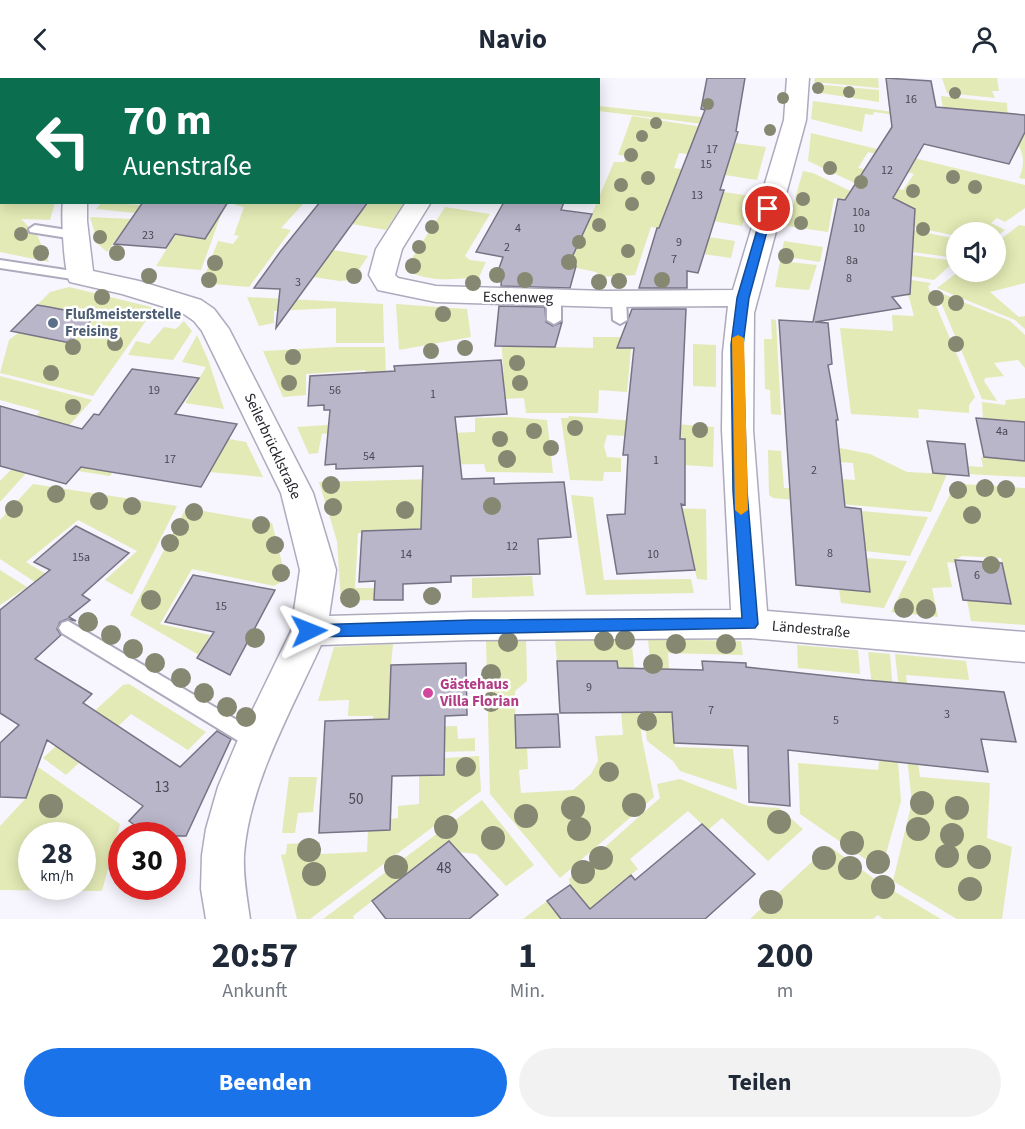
<!DOCTYPE html>
<html lang="de">
<meta charset="utf-8">
<style>
:root{--surface:#fff;--page:#f2f2f3;--text:#1f2937;--muted:#747a83;--accent:#1a73e8}
body{margin:0;font-family:"Source Sans 3",sans-serif;background:var(--page);color:var(--text);height:100vh;display:flex;flex-direction:column;font-size:22px;white-space:nowrap}
*{box-sizing:border-box;margin:0}
p{font-size:20px;color:var(--muted)}
.icon{flex:none;width:33px;height:33px;fill:none;stroke:currentColor;stroke-width:2;stroke-linecap:round;stroke-linejoin:round}
.map{position:relative;height:841px;overflow:hidden}
.details{display:flex;flex-direction:column;background:var(--surface);flex:1}
.details>*{flex:none}
.guide{position:absolute;left:0px;top:0px;width:600px;height:126px;box-shadow:0 3px 15px #0003;background:#0b6e4f;color:#fff;overflow:hidden}
.buttons{position:absolute;left:946px;top:144px;display:grid;gap:12px}
.buttons a{display:grid;place-items:center;width:60px;height:60px;border-radius:50%;background:var(--surface);box-shadow:0 3px 15px #0003;font-size:30px}
.speed{position:absolute;left:18px;top:744px;display:flex;gap:12px;font-size:30px;font-weight:700;text-align:center}
.speed>*{display:grid;place-content:center;width:78px;height:78px;border-radius:50%;background:var(--surface);box-shadow:0 3px 15px #0003;line-height:1}
.speed small{font-size:15px;font-weight:400}
.speed .limit{border:9px solid #d22;background:#fff;color:#111}
.pin{position:absolute;display:grid;place-items:center;width:51px;height:51px;color:#fff;margin:-26px;border:3px solid #fff;border-radius:50%;box-shadow:0 2px 6px #0007}
.me{position:absolute;width:66px;margin:-33px;rotate:88deg;stroke-linejoin:round;filter:drop-shadow(0 0 4px #0008)}
.turn{display:flex;align-items:center;gap:21px;height:126px;padding:0 24px;font-size:27px}
.turn .icon{width:78px;height:78px;stroke-width:2.5}
.turn b{display:block;font-size:42px;line-height:51px}
.eta{display:flex;justify-content:space-evenly;align-items:center;height:102px;text-align:center}
.eta b{font-size:36px;font-weight:700;line-height:42px}
.primary-button{display:flex;gap:12px;margin-top:auto;padding:12px 24px}
.primary-button a{flex:1;height:69px;border-radius:36px;background:var(--accent);color:#fff;font-size:24px;font-weight:700;line-height:69px;text-align:center}
.primary-button a+a{background:var(--page);color:var(--text)}
header{display:flex;justify-content:space-between;align-items:center;height:78px;padding:0 24px;background:var(--surface);font-size:27px;font-weight:700}
.map>svg:first-child{display:block}
</style>
<header><svg class="icon" aria-label="back" viewBox="0 0 24 24"><path d="M15 5l-7 7 7 7"/></svg>Navio<svg class="icon" aria-label="person" viewBox="0 0 24 24"><circle cx="12" cy="8" r="4"/><path d="M4 21q1-7 8-7t8 7"/></svg></header>
<div class="map">
<svg width="1025" height="841" viewBox="0 0 1025 841">
<rect width="100%" height="100%" fill="#f7f5fd"/>
<path fill="#e3eab5" fill-rule="evenodd" d="M0,0h148l-146,2v122l53,1 -5,17 -29,-1 16,16 12,27 -49,-10z
M815,0h63l1,10 -65,-6z
M942,0h55l2,13h-7l3,7 -48,-5z
M814,6l65,6v12l-65,-10z
M941,18l66,7 1,19 -65,-14z
M813,23l212,29v49l-6,-1c5,-10 6,-23 -1,-33l-74,-23 -70,-10 -1,3 -8,-1 -3,18 -51,-13z
M598,28l123,13 -2,7 -120,-15z
M632,38l83,13 -27,25 -9,-1 -5,15 13,2c-14,18 -22,36 -23,59l-13,-2 -16,48 -34,2 -5,-5 -33,-7 19,-28 32,-75h10l3,-6 -9,-1z
M811,55l214,52v23l-20,14 -8,-4 -6,5 14,7 -9,7v-5h-39v4l-58,-12 15,-16 -27,-12 11,-7 5,1 11,-16 -6,-2 6,-9 -46,-11 -10,16 16,3 2,22 -68,-32z
M735,65l31,4 -9,33 -32,-5z
M803,93l10,2 52,25 1,5 -32,-5 -6,34 -41,-6z
M723,114l28,4 -9,30 -29,-5z
M102,124l120,10 -21,58 -45,-4 30,-48 -90,-9z
M369,124h35v1l-18,27 -34,-6z
M236,125h68l-23,25 10,2 -42,57 -47,-4 16,-42 15,3 6,-8 -5,-1 10,-28 -9,-2z
M445,129l45,7 -25,42 5,4 16,2 -7,15c-26,2 -47,6 -71,-6l-1,-5z
M90,139l41,2 -24,33 -9,-8z
M1019,147l6,1v57l-35,9 29,25 6,-1v13l-10,-9 -78,-32 21,-16h38v-29z
M899,149l58,12v19l-45,-6z
M708,159l27,4 -4,17 -28,-4z
M784,163l39,6 -3,15 -39,-6z
M333,172l35,6 -16,24 -12,1 -27,-4z
M912,177l43,6 -21,19 -42,-7z
M780,183l37,4 -8,25 -34,-3z
M898,200l33,5 -3,4 47,110 -6,8v8l-51,-4 1,9 -68,-4 -11,-86 53,3 -1,-16 22,1 -5,-19 -11,-10z
M69,209l86,21 -62,88 -93,-23 9,-33 9,-7 52,10 24,-27 -57,-11 13,-13z
M936,213l74,30 15,14v33l-7,-8 -24,3 10,13 -19,2 -1,3 13,20 -15,-2z
M247,219l136,7 1,39h-48v-35l-62,3v12l-15,3z
M396,226l71,5 4,28 -72,13z
M771,241l5,1 5,95 -10,-1 -1,-24 -5,-1 -1,-50h8z
M184,243l8,10 -19,29 -45,-5 8,-14 13,3 15,-17 12,2z
M501,256l53,13 39,1v-11h39l-5,55 -28,-2 -1,23h-72l-2,-15 -19,1z
M197,257l12,27 15,47 -39,-6 21,-36 -24,-5z
M693,266l23,1v42l-23,-1z
M337,269h48l1,31 -20,1 -1,-9 -59,4v21l-23,2 -20,-46z
M0,298l92,24 -92,102v-21l57,-58 -21,-6 4,-6 -40,-11z
M1025,320v24l-42,-3 -1,-17 23,3 1,-5z
M569,338l145,11 -1,40 -28,-2v-26l-78,-4 -3,11 3,11 14,1v14h-17l-1,9 -33,-1 -9,-62h7z
M510,339l37,3 6,53 -67,-1 -2,-8 -54,1v-31l45,-2v-14z
M115,341l131,23 17,35 -54,-5 16,-27 -86,-14 -29,45 -32,-5z
M414,341v4l-92,11 -4,19 -9,1 -12,-27z
M840,370l30,6 37,18 40,2 -16,38 -158,-14 -4,-3 -1,-45 13,1 3,37 58,4 -1,-13 14,1 -2,-17 -14,-1z
M981,379l44,4v16l-57,-3 -2,-8 17,1z
M434,401l22,31 -35,1v18l-63,4 -3,55h20l-1,12 -33,1 -4,-60 -18,-59z
M33,406l144,22 -45,89 -27,-15 32,-29 -59,-31 -52,42 38,23 -11,9 -53,-35v-39z
M963,406l62,4v137l-54,-4 -4,-21 44,3 -10,-45 -39,-2 -7,4 1,3 -9,-1 5,25 -20,1 6,29 -47,-5 63,-126z
M571,417l22,2 11,83 87,-1 3,14 -108,2z
M186,430l86,15 14,56 -12,7 -82,-17 -32,55 50,11 -11,20 -69,-40z
M665,430l41,1 1,71 -10,-1 -9,-41h-18z
M861,433l67,6 -18,39 -45,-5z
M866,480l41,3 -23,47 -43,-5 -2,-14 31,3z
M0,492l27,17 -27,18z
M532,498l2,20 -62,2v-20z
M631,559l11,102 12,58 -94,81 -70,-84 -4,-154 40,-1 1,42 -12,10 1,57h11l1,21 -9,1 2,23 52,-3 18,-16 7,-13 -3,-25 28,-1 -6,-74h-60l-2,-22z
M648,561l93,2 2,14 -75,-2 2,33 -18,-1z
M393,566l-2,21 40,51 -58,7v-7h-25l1,-16 -31,1 16,-54z
M797,567l61,5 2,24 -62,-6z
M868,574l22,2 11,147 -18,63 -9,1 -74,-51 -2,-51 80,7 2,-16z
M895,576l71,7 3,19 -63,-5 14,102 70,6 -3,55 25,9 -10,72h-45l-64,-38 19,-79z
M129,606l77,48 -18,18 -57,-36 -65,61 -23,-17 80,-73z
M670,617l5,52 58,2 4,41 -57,-19 -7,-10 -26,-20 -5,-45z
M457,648l1,13 17,-1v13l-106,3 1,-25z
M479,678l2,35 -171,128h-13l-16,-64 5,-1 1,-10 33,-2v12l47,-2 1,-21 22,-1v-11l8,-1v-12l21,-2v-28l25,-1 1,-17z
M38,689l82,57 -18,67 -102,-1v-64l26,-28zM32,758h50v50h-50z
M289,699h28l-4,35 -15,1 -3,20h-13z
M680,701l68,27 31,2 24,21 -35,32 -46,-43 -14,12 -20,-19 -58,48 8,10 -29,23 -10,27 -29,-34 -1,-6 91,-81 -3,-14z
M482,722l52,65 -28,21 -30,-32 -17,-2 -10,-11 -96,75 1,3h-31z
M829,768l51,37 61,36h-58l-5,-4 -5,4h-123z
M547,823l14,18h-38z"/>
<g fill="none" stroke-linecap="round" stroke-linejoin="round">
<path fill="#afd9fb" fill-rule="evenodd" d="M119,0h6v2h-7z"/>
</g>
<path fill="#bab6ca" stroke="#777385" stroke-width="1.5" d="M707,0h38l-9,53 2,1 -18,58h4l-26,83 -11,-2v17h-48l18,-60h2l46,-118 -4,-1z
M886,0l45,3 5,26 89,8v17l-16,32 -85,-20 -31,54 22,11 -5,85 -18,3 9,11 -86,14 13,1 4,41 -4,1 10,55h-2l9,87 16,2 9,83 -74,-7 -17,-265 34,2 25,-123 7,1 47,-73z
M143,124h85l-23,37 -30,-5 -9,14 -52,-4z
M320,124h48l-92,126 4,-39 -26,-1 26,-36z
M504,124h60l-3,8 31,4 -24,52h8l-6,22 -69,-2 1,-12h-5l6,-17 -27,-5z
M37,227l12,2 46,9 -25,27 -59,-12z
M499,228l46,1 1,15 7,4 9,-4 -7,25 -60,-1z
M632,231h54l-6,130h5v66l-4,-1 14,66 -78,4 -10,-59 18,-1 3,-59h-5l11,-107h-17z
M501,282l6,54 -52,3 7,62 32,-1v6l70,-2 7,55 -33,2 2,35 -89,2v6l-48,2v16h-29l1,-19 -16,1 3,-51 59,-2 2,-63 -87,3v-5l-11,1 5,-55h-6v-5l-16,1 2,-30 85,-5 -1,-5z
M132,291l67,9 -24,36 62,10 -36,63 -120,-20 -15,17 -66,-18v-60l82,23 12,-15 5,1z
M976,340l49,4v39l-41,-4z
M927,363l38,3 4,32 -36,-3z
M76,448l53,27 -47,42 8,5 -21,17 7,4 -9,-2 -7,3 -3,7 4,6 -26,24 57,35 -9,9 97,64 37,-36 14,8 -45,97h-37l-20,-15 14,-15 -96,-66 -21,58 -26,-1v-54l19,-18 -19,-12v-103l50,-40 -16,-8z
M955,482l47,3 9,41 -48,-4z
M193,497l82,15 -45,85 -33,-17 17,-26 -49,-10z
M557,583h60l1,7 85,2 -1,-9 44,2v4l119,13 139,12 12,50 -35,-3 7,33 -200,-22 2,56 -41,-4 -1,-56 -74,-3 -2,-31 -112,1z
M466,585l1,52 -22,1 -1,59 -52,1 -2,54 -71,3 6,-112 64,-2 2,-54z
M558,636l2,33 -44,1 -1,-33z
M702,746l53,50 -50,45h-144l-14,-18 23,-16 20,24 41,-34 4,5z
M449,763l49,54 -29,24h-83l-14,-18z"/>
<g fill="none" stroke-linecap="round" stroke-linejoin="round">
<g stroke="#aeaabd" stroke-width="4">
<path id="lane" d="M35,147l39,6 6,4 -6,4 -44,-7 -1,-3z
M0,182l79,12 7,4 -7,4 -79,-12z
M554,216l7,4v22l-7,4 -7,-4v-22z
M619,217l7,4 1,21 -7,4 -7,-4 -1,-21z
M68,543l196,115 3,6 -3,6 -7,2 -7,-2 -188,-115 -3,-5 3,-5z"/>
</g>
<g stroke="#aeaabd" stroke-width="3">
<path id="street" d="M495,0h22l-22,2z
M787,0h22l-3,42 -52,193 -1,117 14,181 258,21v30l-275,-24 -279,2 -150,5c-29,64 -72,139 -77,210 -1,22 3,43 6,64h-44l-5,-30 1,-34 4,-26 12,-42 19,-45 54,-111 9,-61 -19,-77 -79,-162 -8,-10 -13,-9 -59,-18 -52,-12c-6,-8 -9,-67 -7,-80h24v19l6,50 46,10 62,19 13,9 15,20 84,164 23,77 -7,46 142,-4 260,-2 -9,-180 1,-78 5,-46 -122,1 -170,-5 -58,-12 -9,-15 7,-26 30,-47h25l-29,47 -7,26 3,3 38,8 170,5 127,-1 51,-170z"/>
</g>
<use href="#lane" fill="#fff" fill-rule="evenodd"/>
<use href="#street" fill="#fff" fill-rule="evenodd"/>
</g>
<g fill="#878872">
<circle cx="818" cy="10" r="6"/>
<circle cx="849" cy="14" r="6"/>
<circle cx="955" cy="15" r="6"/>
<circle cx="783" cy="20" r="6"/>
<circle cx="708" cy="26" r="6"/>
<circle cx="656" cy="45" r="6"/>
<circle cx="770" cy="52" r="6"/>
<circle cx="642" cy="58" r="6"/>
<circle cx="631" cy="77" r="7"/>
<circle cx="830" cy="90" r="7"/>
<circle cx="953" cy="99" r="7"/>
<circle cx="648" cy="100" r="7"/>
<circle cx="861" cy="104" r="7"/>
<circle cx="621" cy="107" r="7"/>
<circle cx="975" cy="109" r="7"/>
<circle cx="913" cy="113" r="7"/>
<circle cx="803" cy="121" r="7"/>
<circle cx="632" cy="126" r="7"/>
<circle cx="801" cy="145" r="7"/>
<circle cx="599" cy="147" r="7"/>
<circle cx="432" cy="149" r="7"/>
<circle cx="923" cy="151" r="7"/>
<circle cx="21" cy="156" r="7"/>
<circle cx="100" cy="159" r="7"/>
<circle cx="579" cy="164" r="7"/>
<circle cx="419" cy="169" r="7"/>
<circle cx="628" cy="173" r="7"/>
<circle cx="41" cy="175" r="8"/>
<circle cx="117" cy="175" r="8"/>
<circle cx="786" cy="178" r="8"/>
<circle cx="569" cy="184" r="8"/>
<circle cx="215" cy="185" r="8"/>
<circle cx="413" cy="188" r="8"/>
<circle cx="497" cy="197" r="8"/>
<circle cx="149" cy="198" r="8"/>
<circle cx="354" cy="198" r="8"/>
<circle cx="209" cy="202" r="8"/>
<circle cx="525" cy="202" r="8"/>
<circle cx="662" cy="202" r="8"/>
<circle cx="619" cy="203" r="8"/>
<circle cx="599" cy="204" r="8"/>
<circle cx="473" cy="205" r="8"/>
<circle cx="102" cy="219" r="8"/>
<circle cx="936" cy="220" r="8"/>
<circle cx="956" cy="225" r="8"/>
<circle cx="443" cy="236" r="8"/>
<circle cx="115" cy="265" r="8"/>
<circle cx="956" cy="266" r="8"/>
<circle cx="73" cy="269" r="8"/>
<circle cx="465" cy="270" r="8"/>
<circle cx="431" cy="273" r="8"/>
<circle cx="293" cy="279" r="8"/>
<circle cx="517" cy="285" r="8"/>
<circle cx="51" cy="295" r="8"/>
<circle cx="289" cy="305" r="8"/>
<circle cx="520" cy="305" r="8"/>
<circle cx="73" cy="329" r="8"/>
<circle cx="575" cy="350" r="8"/>
<circle cx="700" cy="352" r="8"/>
<circle cx="534" cy="353" r="8"/>
<circle cx="500" cy="361" r="8"/>
<circle cx="551" cy="370" r="8"/>
<circle cx="507" cy="381" r="9"/>
<circle cx="331" cy="407" r="9"/>
<circle cx="985" cy="410" r="9"/>
<circle cx="1006" cy="411" r="9"/>
<circle cx="958" cy="412" r="9"/>
<circle cx="56" cy="416" r="9"/>
<circle cx="99" cy="423" r="9"/>
<circle cx="132" cy="428" r="9"/>
<circle cx="492" cy="428" r="9"/>
<circle cx="333" cy="429" r="9"/>
<circle cx="14" cy="431" r="9"/>
<circle cx="405" cy="432" r="9"/>
<circle cx="194" cy="434" r="9"/>
<circle cx="972" cy="437" r="9"/>
<circle cx="261" cy="447" r="9"/>
<circle cx="180" cy="449" r="9"/>
<circle cx="170" cy="465" r="9"/>
<circle cx="275" cy="467" r="9"/>
<circle cx="991" cy="487" r="9"/>
<circle cx="281" cy="495" r="9"/>
<circle cx="432" cy="518" r="9"/>
<circle cx="350" cy="520" r="10"/>
<circle cx="151" cy="522" r="10"/>
<circle cx="904" cy="530" r="10"/>
<circle cx="926" cy="531" r="10"/>
<circle cx="88" cy="544" r="10"/>
<circle cx="111" cy="557" r="10"/>
<circle cx="255" cy="560" r="10"/>
<circle cx="625" cy="562" r="10"/>
<circle cx="604" cy="563" r="10"/>
<circle cx="508" cy="564" r="10"/>
<circle cx="676" cy="566" r="10"/>
<circle cx="726" cy="566" r="10"/>
<circle cx="133" cy="571" r="10"/>
<circle cx="155" cy="585" r="10"/>
<circle cx="653" cy="586" r="10"/>
<circle cx="491" cy="596" r="10"/>
<circle cx="181" cy="600" r="10"/>
<circle cx="204" cy="615" r="10"/>
<circle cx="491" cy="624" r="10"/>
<circle cx="227" cy="629" r="10"/>
<circle cx="246" cy="639" r="10"/>
<circle cx="647" cy="643" r="10"/>
<circle cx="466" cy="689" r="10"/>
<circle cx="609" cy="694" r="10"/>
<circle cx="922" cy="725" r="12"/>
<circle cx="634" cy="727" r="12"/>
<circle cx="51" cy="728" r="12"/>
<circle cx="573" cy="730" r="12"/>
<circle cx="957" cy="730" r="12"/>
<circle cx="526" cy="738" r="12"/>
<circle cx="779" cy="744" r="12"/>
<circle cx="446" cy="749" r="12"/>
<circle cx="579" cy="751" r="12"/>
<circle cx="918" cy="751" r="12"/>
<circle cx="952" cy="757" r="12"/>
<circle cx="493" cy="760" r="12"/>
<circle cx="852" cy="765" r="12"/>
<circle cx="309" cy="772" r="12"/>
<circle cx="947" cy="778" r="12"/>
<circle cx="979" cy="779" r="12"/>
<circle cx="601" cy="780" r="12"/>
<circle cx="824" cy="780" r="12"/>
<circle cx="878" cy="784" r="12"/>
<circle cx="396" cy="789" r="12"/>
<circle cx="850" cy="790" r="12"/>
<circle cx="583" cy="794" r="12"/>
<circle cx="314" cy="796" r="12"/>
<circle cx="883" cy="809" r="12"/>
<circle cx="970" cy="811" r="12"/>
<circle cx="771" cy="824" r="12"/>
</g>
<path fill="#1a73e8" stroke="#114b97" stroke-width="1.5" d="M764,128l9,3 -24,89 -6,47 4,146 11,133 -3,4 -446,9 -6,-2 -2,-4 2,-4 6,-2 162,-5 271,-2 -9,-127 -2,-146 6,-47z"/>
<path fill="#f59e0b" d="M738,257l6,3 4,172 -7,5 -6,-5 -3,-172z"/>
<circle fill="#5c6f8a" stroke="#fff" stroke-width="2" cx="53" cy="245" r="6"/>
<circle fill="#d1479c" stroke="#fff" stroke-width="2" cx="428" cy="615" r="6"/>
<g text-anchor="middle" stroke-width="5" stroke-linejoin="round" paint-order="stroke">
<g font-size="12" fill="#4a4853">
<text x="911" y="25">16</text>
<text x="712" y="75">17</text>
<text x="706" y="90">15</text>
<text x="887" y="96">12</text>
<text x="697" y="121">13</text>
<text x="861" y="138">10a</text>
<text x="518" y="154">4</text>
<text x="859" y="154">10</text>
<text x="148" y="161">23</text>
<text x="679" y="168">9</text>
<text x="507" y="173">2</text>
<text x="674" y="185">7</text>
<text x="852" y="186">8a</text>
<text x="849" y="204">8</text>
<text x="298" y="208">3</text>
<text x="154" y="316">19</text>
<text x="335" y="316">56</text>
<text x="433" y="320">1</text>
<text x="1002" y="357">4a</text>
<text x="369" y="382">54</text>
<text x="170" y="385">17</text>
<text x="656" y="386">1</text>
<text x="814" y="396">2</text>
<text x="512" y="472">12</text>
<text x="830" y="479">8</text>
<text x="406" y="480">14</text>
<text x="653" y="480">10</text>
<text x="81" y="483">15a</text>
<text x="977" y="501">6</text>
<text x="221" y="532">15</text>
<text x="589" y="613">9</text>
<text x="711" y="636">7</text>
<text x="947" y="640">3</text>
<text x="836" y="646">5</text>
</g>
<g font-size="15" fill="#25242b" stroke="#fff">
<text transform="translate(518 219) rotate(1)" y="5">Eschenweg</text>
<text transform="translate(273 368) rotate(65)" y="5">Seilerbrücklstraße</text>
<text transform="translate(811 551) rotate(5)" y="5">Ländestraße</text>
</g>
<g font-size="15" font-weight="bold" fill="#4e5e75" stroke="#fff" text-anchor="start">
<text x="65" y="241">Flußmeisterstelle<tspan x="65" dy="17">Freising</tspan></text>
</g>
<g font-size="15" font-weight="bold" fill="#b23c85" stroke="#fff" text-anchor="start">
<text x="440" y="611">Gästehaus<tspan x="440" dy="17">Villa Florian</tspan></text>
</g>
<g font-size="15" fill="#4a4853">
<text x="162" y="714">13</text>
<text x="356" y="726">50</text>
<text x="444" y="795">48</text>
</g>
</g>
</svg>
<div class="buttons">
<a><svg class="icon" aria-label="sound" viewBox="0 0 24 24"><path d="M4 9h4l5-4v14l-5-4H4zM17 9q2 3 0 6"/></svg></a>
</div>
<div class="speed"><div>28<small>km/h</small></div><div class="limit">30</div></div>
<div class="pin" style="left:768px;top:131px;background:#d93025"><svg class="icon" aria-label="arrive" viewBox="0 0 24 24"><path d="M6 21V4h12l-3 4 3 4H6"/></svg></div>
<svg class="me" style="left:309px;top:553px" viewBox="-20 -20 40 40"><path d="M0-17L14 15 0 8-14 15z" fill="#1a73e8" stroke="#fff" stroke-width="4"/></svg>
<div class="guide">
<div class="turn"><svg class="icon" aria-label="left" viewBox="0 0 24 24"><path d="M17 20v-9H6M10 6l-5 5 5 5"/></svg><div><b>70 m</b>Auenstraße</div></div>
</div>
</div>
<section class="details">
<div class="eta">
<div><b>20:57</b><p>Ankunft</p></div>
<div><b>1</b><p>Min.</p></div>
<div><b>200</b><p>m</p></div>
</div>
<div class="primary-button"><a>Beenden</a><a>Teilen</a></div>
</section>
